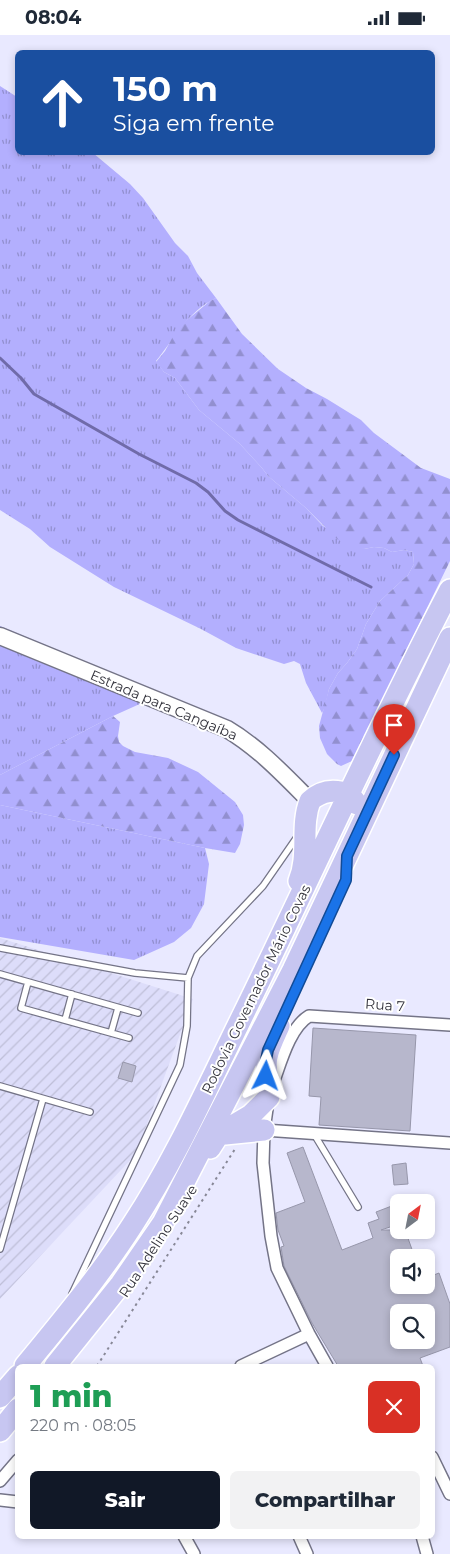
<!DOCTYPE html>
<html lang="pt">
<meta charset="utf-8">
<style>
:root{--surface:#fff;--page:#f2f2f3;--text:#1f2937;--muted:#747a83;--accent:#111827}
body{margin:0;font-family:Montserrat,sans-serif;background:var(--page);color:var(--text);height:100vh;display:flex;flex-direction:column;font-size:19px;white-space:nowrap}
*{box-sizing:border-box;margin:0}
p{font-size:16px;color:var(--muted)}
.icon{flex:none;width:28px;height:28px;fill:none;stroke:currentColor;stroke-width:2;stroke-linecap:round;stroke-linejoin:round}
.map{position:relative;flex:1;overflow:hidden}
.panel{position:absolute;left:15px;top:1329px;width:420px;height:175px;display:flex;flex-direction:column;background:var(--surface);border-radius:8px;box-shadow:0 2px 8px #0003}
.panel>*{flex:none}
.hud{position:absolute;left:15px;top:15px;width:420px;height:105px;border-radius:8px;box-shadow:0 2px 8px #0003;background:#1a4fa0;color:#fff;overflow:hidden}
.needle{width:32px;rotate:32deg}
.controls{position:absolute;left:390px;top:1159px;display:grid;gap:10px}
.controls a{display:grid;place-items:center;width:45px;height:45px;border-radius:8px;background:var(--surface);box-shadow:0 2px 8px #0003;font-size:25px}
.pin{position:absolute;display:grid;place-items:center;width:42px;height:42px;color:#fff;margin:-51px -21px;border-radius:50% 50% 50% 0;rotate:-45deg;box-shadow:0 0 5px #0007}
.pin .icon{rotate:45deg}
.me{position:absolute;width:55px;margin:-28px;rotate:3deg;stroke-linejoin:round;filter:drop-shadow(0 0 4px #0008)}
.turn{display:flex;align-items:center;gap:18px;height:105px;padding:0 15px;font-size:22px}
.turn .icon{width:65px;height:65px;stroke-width:2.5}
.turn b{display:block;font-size:35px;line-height:42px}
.round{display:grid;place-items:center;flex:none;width:52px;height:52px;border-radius:8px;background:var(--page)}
.headline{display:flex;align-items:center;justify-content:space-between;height:85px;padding:0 15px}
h1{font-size:30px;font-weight:800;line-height:38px;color:#1e9e55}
.button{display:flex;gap:10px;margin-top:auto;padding:10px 15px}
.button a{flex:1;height:58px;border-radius:8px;background:var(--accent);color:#fff;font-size:20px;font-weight:800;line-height:58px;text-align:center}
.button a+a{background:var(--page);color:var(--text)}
.status{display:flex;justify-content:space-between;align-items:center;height:35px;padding:0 25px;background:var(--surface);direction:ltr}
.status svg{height:14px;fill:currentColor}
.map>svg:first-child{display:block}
</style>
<div class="status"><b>08:04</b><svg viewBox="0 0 49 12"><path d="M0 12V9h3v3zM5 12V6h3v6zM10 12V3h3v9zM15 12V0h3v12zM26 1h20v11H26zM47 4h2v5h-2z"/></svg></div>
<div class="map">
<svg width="450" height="1519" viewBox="0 0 450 1519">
<defs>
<pattern id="industrial-furrows" width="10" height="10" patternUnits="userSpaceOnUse" patternTransform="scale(1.25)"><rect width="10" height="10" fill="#ddddfa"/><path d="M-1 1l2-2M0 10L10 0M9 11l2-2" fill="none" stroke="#bebed7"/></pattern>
<pattern id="grass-tufts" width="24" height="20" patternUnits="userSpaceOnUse" patternTransform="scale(1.25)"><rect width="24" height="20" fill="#b3affe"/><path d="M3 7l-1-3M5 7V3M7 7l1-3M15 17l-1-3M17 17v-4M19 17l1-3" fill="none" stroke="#928fcf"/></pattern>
<pattern id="forest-firs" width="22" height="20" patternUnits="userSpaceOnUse" patternTransform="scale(1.25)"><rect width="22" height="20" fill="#b3affe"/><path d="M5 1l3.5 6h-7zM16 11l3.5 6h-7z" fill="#928fcf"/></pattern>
</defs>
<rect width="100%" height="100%" fill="#e9e9ff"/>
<path fill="url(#industrial-furrows)" d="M0,903l193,61 -57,155 -136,145z"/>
<path fill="url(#grass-tufts)" d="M0,51l17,11 1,56h75l37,31 13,14 32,45 13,13 9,17 19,25c-29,14 -41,40 -60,63l8,11 11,6 24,32 41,34 22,24 6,8 38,32 17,18 41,23 10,-2 10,1 8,4 12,-2 9,2 1,12 -6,11 -28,26 -14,23 -9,25 -10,14 -9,10 -9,16 -4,18 -3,6 -16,-30 -6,-19 -6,-3 -10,3 -48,-16 -35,-19 -87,-42 -64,-40 -20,-18 -30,-19z
M0,591l162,68 -49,22 -113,59z
M0,770l205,43 4,16 -5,40 -13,24 -17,14 -40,18 -134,-23z"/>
<path fill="url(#forest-firs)" d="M216,263l26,36 36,35 28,19 21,11 34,21 13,13 47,35 29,11v82l-98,200 -11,5 -4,-2 -10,-10 -7,-16 -1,-12 10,-37 9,-16 9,-10 10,-14 9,-25 14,-23 28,-26 6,-11 -1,-12 -9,-2 -12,2 -8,-4 -10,-1 -10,2 -12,-1 -15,-9 -31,-31 -38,-32 -6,-8 -22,-24 -41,-34 -24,-32 -11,-6 -8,-10 9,-11 10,-18 12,-13 23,-19z
M113,681l7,6 -2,14 1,6 4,4 12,6 33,6 30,14 37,30 8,13 1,10 -4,19 -5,9 -30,-5 -205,-43v-30z"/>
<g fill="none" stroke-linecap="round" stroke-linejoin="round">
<path stroke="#706ba9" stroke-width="3" d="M0,323l21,20 13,16 105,60 57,29 12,9 17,19 13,9 133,67"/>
</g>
<path fill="#b7b7cc" stroke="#9797ab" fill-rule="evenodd" d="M313,993l103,7 -6,96 -91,-6 2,-28 -12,-1z
M123,1027l13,4 -4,16 -14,-4z
M303,1112l39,103 31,-12 -5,-15 11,-4 -3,-7 21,-8 2,4v16l-18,6h24l9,25 -7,2h-8v28h27v-7l13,-5 11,31v43l-30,11 3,8h-85l-26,-43 -28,-57 -3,-19 3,-1 -6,-16 -2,-17 29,-11 -18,-49zM399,1278h27v27h-27z
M406,1128l2,21 -14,1 -2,-20z"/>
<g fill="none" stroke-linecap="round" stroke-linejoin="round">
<g stroke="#747487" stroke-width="8">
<path id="lane" d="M0,913l135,25 53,5 9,-22 66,-70 34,-49
M0,939l138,39
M28,947l-7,26 108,30
M65,985l7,-26
M111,998l7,-25
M0,1051l90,26
M314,1099l44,73
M0,1214l43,-150
M72,1259l108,-229 7,-39 1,-48"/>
</g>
<g stroke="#747487" stroke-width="14">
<path id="street" d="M272,1051c8,-21 17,-58 37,-70l141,9
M268,1067l-4,28 -1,33 8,73 6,32 32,66 18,32
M264,1095l186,13
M241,1331l68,-32
M432,1422l18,37
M0,1446l18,-21
M0,1465l18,2
M184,1501l10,18
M299,1501l8,18
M422,1501l5,18"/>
</g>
<g stroke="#747487" stroke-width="19">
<path id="secondary" d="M0,601l227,93c32,19 57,46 83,72"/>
</g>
<g stroke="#fff" stroke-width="24">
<path id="highway" d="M299,846c11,-26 1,-54 11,-80 12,-11 25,-12 40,-6l7,9
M271,1052c-10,-25 -3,-37 8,-61
M225,1099l39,-4
M210,1113l9,-14 32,-19 18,-18
M25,1331c38,-46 76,-92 108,-142 42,-64 74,-136 108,-205 70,-143 135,-288 209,-429
M55,1331l66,-82 42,-61 130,-253 157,-332
M0,1362l18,-21
M0,1396l18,-22"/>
</g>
<path stroke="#888897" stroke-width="2" stroke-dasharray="2.5 4" stroke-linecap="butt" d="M97,1331l138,-217"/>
<use href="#lane" stroke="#fff" stroke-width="5.5"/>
<use href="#street" stroke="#fff" stroke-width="11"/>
<use href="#secondary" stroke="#fff" stroke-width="16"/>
<use href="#highway" stroke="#c7c6f1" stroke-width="21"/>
</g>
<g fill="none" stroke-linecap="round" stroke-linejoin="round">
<g stroke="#114b97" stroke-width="12">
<path id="route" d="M266,1041l-1,-11 3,-15 78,-170 1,-24 47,-101"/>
</g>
<use href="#route" stroke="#1a73e8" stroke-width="9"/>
</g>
<g text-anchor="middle" stroke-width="4" stroke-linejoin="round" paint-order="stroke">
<g font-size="14" fill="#32323b" stroke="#fff">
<text transform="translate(164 670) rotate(23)" y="5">Estrada para Cangaíba</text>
<text transform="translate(256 954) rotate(-64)" y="5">Rodovia Governador Mário Covas</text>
<text transform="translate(385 970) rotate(4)" y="5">Rua 7</text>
<text transform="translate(158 1206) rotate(-57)" y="5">Rua Adelino Suave</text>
</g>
</g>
</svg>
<div class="controls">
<a><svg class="needle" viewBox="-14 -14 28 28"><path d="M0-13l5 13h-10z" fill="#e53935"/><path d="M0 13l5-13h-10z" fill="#747a83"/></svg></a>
<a><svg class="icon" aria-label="sound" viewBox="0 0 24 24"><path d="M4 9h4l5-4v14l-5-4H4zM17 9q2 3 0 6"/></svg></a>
<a><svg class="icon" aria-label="search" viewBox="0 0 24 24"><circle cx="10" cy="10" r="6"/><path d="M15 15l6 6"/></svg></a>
</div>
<div class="pin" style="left:394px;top:720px;background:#d93025"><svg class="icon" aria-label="arrive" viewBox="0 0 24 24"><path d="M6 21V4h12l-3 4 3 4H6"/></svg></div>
<svg class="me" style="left:266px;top:1041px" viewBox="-20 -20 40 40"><path d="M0-17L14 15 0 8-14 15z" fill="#1a73e8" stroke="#fff" stroke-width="4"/></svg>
<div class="hud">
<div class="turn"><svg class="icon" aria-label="ahead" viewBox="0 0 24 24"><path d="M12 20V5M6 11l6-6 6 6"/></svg><div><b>150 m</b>Siga em frente</div></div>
</div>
<section class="panel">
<div class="headline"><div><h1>1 min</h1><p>220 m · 08:05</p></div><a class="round" style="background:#d93025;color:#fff"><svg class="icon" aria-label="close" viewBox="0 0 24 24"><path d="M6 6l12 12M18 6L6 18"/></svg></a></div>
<div class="button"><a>Sair</a><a>Compartilhar</a></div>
</section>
</div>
